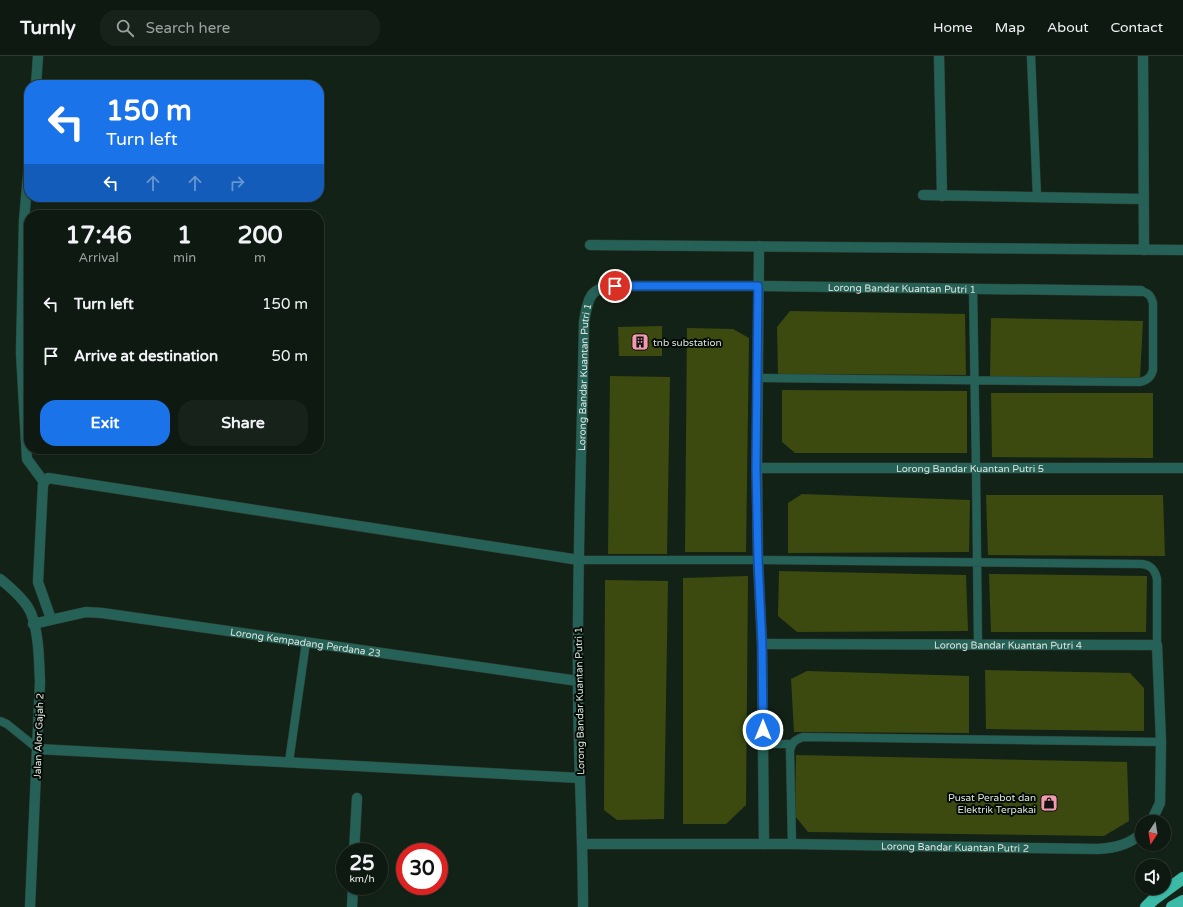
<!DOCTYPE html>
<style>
:root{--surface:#0e1a11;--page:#17231a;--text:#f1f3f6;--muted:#9ba19f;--line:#2e3831;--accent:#1a73e8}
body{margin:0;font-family:"Varela Round",sans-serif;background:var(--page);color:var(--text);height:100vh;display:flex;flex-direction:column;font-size:15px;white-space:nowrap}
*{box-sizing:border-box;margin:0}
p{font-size:13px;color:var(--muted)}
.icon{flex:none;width:22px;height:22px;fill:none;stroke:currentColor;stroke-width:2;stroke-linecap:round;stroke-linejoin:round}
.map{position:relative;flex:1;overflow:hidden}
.sheet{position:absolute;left:24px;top:154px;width:300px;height:244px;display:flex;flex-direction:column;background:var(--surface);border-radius:16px;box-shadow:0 1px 3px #0004,0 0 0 1px var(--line)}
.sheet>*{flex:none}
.hud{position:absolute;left:24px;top:24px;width:300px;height:122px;border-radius:16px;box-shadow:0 1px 3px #0004,0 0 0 1px var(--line);background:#1a73e8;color:#fff;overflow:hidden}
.needle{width:26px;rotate:192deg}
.controls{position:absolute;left:1135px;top:759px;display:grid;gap:8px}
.controls a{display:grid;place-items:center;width:36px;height:36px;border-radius:50%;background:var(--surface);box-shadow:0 1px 3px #0004,0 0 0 1px var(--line);font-size:20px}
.speed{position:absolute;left:336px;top:787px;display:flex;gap:8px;font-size:20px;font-weight:700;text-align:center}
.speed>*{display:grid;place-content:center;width:52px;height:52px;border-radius:50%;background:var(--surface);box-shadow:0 1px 3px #0004,0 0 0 1px var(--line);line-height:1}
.speed small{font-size:10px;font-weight:400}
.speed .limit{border:6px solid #d22;background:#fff;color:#111}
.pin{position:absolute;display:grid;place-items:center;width:34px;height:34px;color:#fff;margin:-17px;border:2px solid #fff;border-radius:50%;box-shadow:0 1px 4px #0007}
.me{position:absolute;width:44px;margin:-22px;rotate:0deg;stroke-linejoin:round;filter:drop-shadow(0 0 3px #0008)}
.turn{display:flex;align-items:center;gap:14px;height:84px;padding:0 16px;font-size:18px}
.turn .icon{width:52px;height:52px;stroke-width:2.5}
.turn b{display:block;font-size:28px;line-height:34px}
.lanes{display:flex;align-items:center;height:38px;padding:0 16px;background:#0003;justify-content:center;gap:20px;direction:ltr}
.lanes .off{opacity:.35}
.eta{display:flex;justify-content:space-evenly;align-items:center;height:68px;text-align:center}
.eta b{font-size:24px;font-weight:700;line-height:28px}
.cta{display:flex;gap:8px;margin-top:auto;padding:8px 16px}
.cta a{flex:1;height:46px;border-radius:16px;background:var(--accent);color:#fff;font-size:16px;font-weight:700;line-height:46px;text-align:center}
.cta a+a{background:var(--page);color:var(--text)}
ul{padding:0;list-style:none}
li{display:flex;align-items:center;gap:12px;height:52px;padding:0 16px}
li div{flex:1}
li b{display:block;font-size:15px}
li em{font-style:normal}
header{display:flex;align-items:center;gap:24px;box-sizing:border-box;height:56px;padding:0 20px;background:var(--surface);border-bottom:1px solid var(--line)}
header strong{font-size:19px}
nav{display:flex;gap:22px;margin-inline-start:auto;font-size:14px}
.search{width:280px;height:36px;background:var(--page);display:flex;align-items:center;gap:10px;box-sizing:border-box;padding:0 14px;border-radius:16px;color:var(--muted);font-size:15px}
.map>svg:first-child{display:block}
</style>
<header>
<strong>Turnly</strong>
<div class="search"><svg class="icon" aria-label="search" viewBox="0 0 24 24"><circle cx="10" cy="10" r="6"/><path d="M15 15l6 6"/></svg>Search here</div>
<nav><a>Home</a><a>Map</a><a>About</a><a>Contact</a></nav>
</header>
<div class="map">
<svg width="1183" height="851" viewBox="0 0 1183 851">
<rect width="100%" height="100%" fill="#132217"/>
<path fill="#3c4a10" d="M790,255l175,3 1,61 -188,-1 -1,-47z
M991,262l152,3 -3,57 -150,-1z
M662,270v30h-43l-1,-29z
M687,272l46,1 16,9 -3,214h-61z
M610,320l60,1 -3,177h-59z
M782,334l185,1v62h-172l-13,-11z
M991,337h162v65l-161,-1z
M802,438l168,6 -1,52 -181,1v-50z
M986,439h177l2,61 -177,-1z
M779,515l187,4 2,56 -171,1 -19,-16z
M989,518l158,2 -1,56h-155z
M748,520l-2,229 -20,19h-43v-246z
M605,524l63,1 -4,238 -47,1 -13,-10z
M985,614l145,3 14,15v43l-158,-2z
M807,615l162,5v57l-175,-1 -3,-53z
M796,699l331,7 2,59 -25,15 -296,-4 -13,-16z"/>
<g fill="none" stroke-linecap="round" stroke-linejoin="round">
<g stroke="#2f3d33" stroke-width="9">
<path id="lane" d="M1031,0l6,141
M973,233l3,179 2,176
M757,322l383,4c8,-2 11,-5 13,-12v-67c-2,-7 -4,-10 -12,-12
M579,504h179l384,4c9,1 13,6 15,15v66
M0,665l7,3 31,25
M763,688h29
M289,706l17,-120
M792,788l-2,-94c2,-8 5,-10 13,-13l358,5"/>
</g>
<g stroke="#2f3d33" stroke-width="11">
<g id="street">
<path d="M939,0l3,140"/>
<path d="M1143,0l1,194"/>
<path d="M36,29l2,-29"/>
<path d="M29,108l-5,56 -3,133 6,106 17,23"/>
<path d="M923,139l220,4"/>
<path d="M590,189l593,5"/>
<path d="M759,190l-2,222 1,92 4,84 2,200"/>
<path id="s1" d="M757,412h426"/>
<path d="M0,523c10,8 26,22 31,34 8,20 8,48 9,69l-10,225"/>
<path d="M51,563l-13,-37 5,-98 3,-4 2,-2 531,82"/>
<path id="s2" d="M33,568l53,-12 16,1 476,68"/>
<path id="s3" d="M762,588l395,1 4,97 -1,61 -9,19"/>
<path d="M38,693l542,29"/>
<path id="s4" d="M583,788h209l306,5c16,-1 31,-4 44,-16"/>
<path d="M354,796l3,-54"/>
<path d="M352,851l1,-21"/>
<path id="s5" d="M583,851c0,-75 -5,-151 -5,-226 -1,-120 4,-240 6,-359 4,-23 5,-35 31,-36h143l383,5"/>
</g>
</g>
<g stroke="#2f3d33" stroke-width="13">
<path id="highway" d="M1146,851l7,-7 30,-22
M1172,851l11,-6"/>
</g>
<use href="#lane" stroke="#256157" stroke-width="8"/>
<use href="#street" stroke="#256157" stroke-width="10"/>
<use href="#highway" stroke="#3abaa7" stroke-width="12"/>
</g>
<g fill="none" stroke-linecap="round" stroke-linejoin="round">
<g stroke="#114b97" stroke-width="10">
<path id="route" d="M615,230h143l-2,182 2,92 4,84 1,86"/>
</g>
<use href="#route" stroke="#1a73e8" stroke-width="7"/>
</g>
<defs>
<g id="building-square" transform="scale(0.9)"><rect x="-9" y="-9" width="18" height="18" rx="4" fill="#f29aaf" stroke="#040a05"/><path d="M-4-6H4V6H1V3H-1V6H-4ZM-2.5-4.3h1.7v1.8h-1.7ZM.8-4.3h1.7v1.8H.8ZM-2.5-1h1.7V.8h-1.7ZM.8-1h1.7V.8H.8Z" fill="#111"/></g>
<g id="shop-square" transform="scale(0.9)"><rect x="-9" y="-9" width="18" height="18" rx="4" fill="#f29aaf" stroke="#040a05"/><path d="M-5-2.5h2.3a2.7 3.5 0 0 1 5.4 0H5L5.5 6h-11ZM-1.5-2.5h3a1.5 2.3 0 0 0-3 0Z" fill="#111"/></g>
</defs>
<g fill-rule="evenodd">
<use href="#building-square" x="640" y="286"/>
<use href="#shop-square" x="1049" y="747"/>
</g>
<g text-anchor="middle" stroke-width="4" stroke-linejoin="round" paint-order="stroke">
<g font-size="10" fill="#dbe5dd" stroke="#040a05">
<text dy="4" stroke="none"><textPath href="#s5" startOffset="926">Lorong Bandar Kuantan Putri 1</textPath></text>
<text dy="4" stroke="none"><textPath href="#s5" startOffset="530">Lorong Bandar Kuantan Putri 1</textPath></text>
<text dy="4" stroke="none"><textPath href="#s1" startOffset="213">Lorong Bandar Kuantan Putri 5</textPath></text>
<text dy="4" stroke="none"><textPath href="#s2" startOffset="276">Lorong Kempadang Perdana 23</textPath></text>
<text dy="4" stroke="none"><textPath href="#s3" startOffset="246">Lorong Bandar Kuantan Putri 4</textPath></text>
<text transform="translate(579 645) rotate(-91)" y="4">Lorong Bandar Kuantan Putri 1</text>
<text transform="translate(38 680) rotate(-88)" y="4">Jalan Alor Gajah 2</text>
<text dy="4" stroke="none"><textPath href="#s4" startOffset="372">Lorong Bandar Kuantan Putri 2</textPath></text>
</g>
<g font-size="10" fill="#dbe5dd" stroke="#040a05" text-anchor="start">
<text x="653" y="290">tnb substation</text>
<text x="1036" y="745" text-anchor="end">Pusat Perabot dan<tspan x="1036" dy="12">Elektrik Terpakai</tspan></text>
</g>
</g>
</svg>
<div class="controls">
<a><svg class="needle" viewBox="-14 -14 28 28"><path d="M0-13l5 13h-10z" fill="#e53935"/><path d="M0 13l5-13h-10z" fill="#9ba19f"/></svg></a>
<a><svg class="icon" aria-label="sound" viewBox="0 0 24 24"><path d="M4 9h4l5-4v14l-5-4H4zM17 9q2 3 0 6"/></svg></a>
</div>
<div class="speed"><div>25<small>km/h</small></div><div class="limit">30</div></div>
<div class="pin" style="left:615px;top:230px;background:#d93025"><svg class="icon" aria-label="arrive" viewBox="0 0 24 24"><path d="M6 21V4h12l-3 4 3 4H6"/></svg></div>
<svg class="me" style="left:763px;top:674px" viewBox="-20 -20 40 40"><circle r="17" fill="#1a73e8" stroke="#fff" stroke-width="3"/><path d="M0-11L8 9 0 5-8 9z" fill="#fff"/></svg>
<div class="hud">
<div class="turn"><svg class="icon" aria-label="left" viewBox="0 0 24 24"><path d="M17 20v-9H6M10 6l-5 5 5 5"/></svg><div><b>150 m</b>Turn left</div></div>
<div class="lanes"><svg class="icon" aria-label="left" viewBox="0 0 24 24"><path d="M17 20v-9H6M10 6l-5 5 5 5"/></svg><svg class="icon off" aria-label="ahead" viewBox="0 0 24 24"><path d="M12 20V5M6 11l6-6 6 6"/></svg><svg class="icon off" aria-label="ahead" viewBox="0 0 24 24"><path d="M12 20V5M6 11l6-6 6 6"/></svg><svg class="icon off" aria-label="right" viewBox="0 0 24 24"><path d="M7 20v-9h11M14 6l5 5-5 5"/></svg></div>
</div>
<section class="sheet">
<div class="eta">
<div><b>17:46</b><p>Arrival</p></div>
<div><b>1</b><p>min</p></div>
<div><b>200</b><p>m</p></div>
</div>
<ul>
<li><svg class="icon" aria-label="left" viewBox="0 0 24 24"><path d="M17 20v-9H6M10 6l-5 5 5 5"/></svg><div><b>Turn left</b></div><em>150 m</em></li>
<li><svg class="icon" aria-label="arrive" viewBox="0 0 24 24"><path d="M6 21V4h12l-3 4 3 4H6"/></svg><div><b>Arrive at destination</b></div><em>50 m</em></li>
</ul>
<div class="cta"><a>Exit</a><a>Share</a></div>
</section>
</div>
